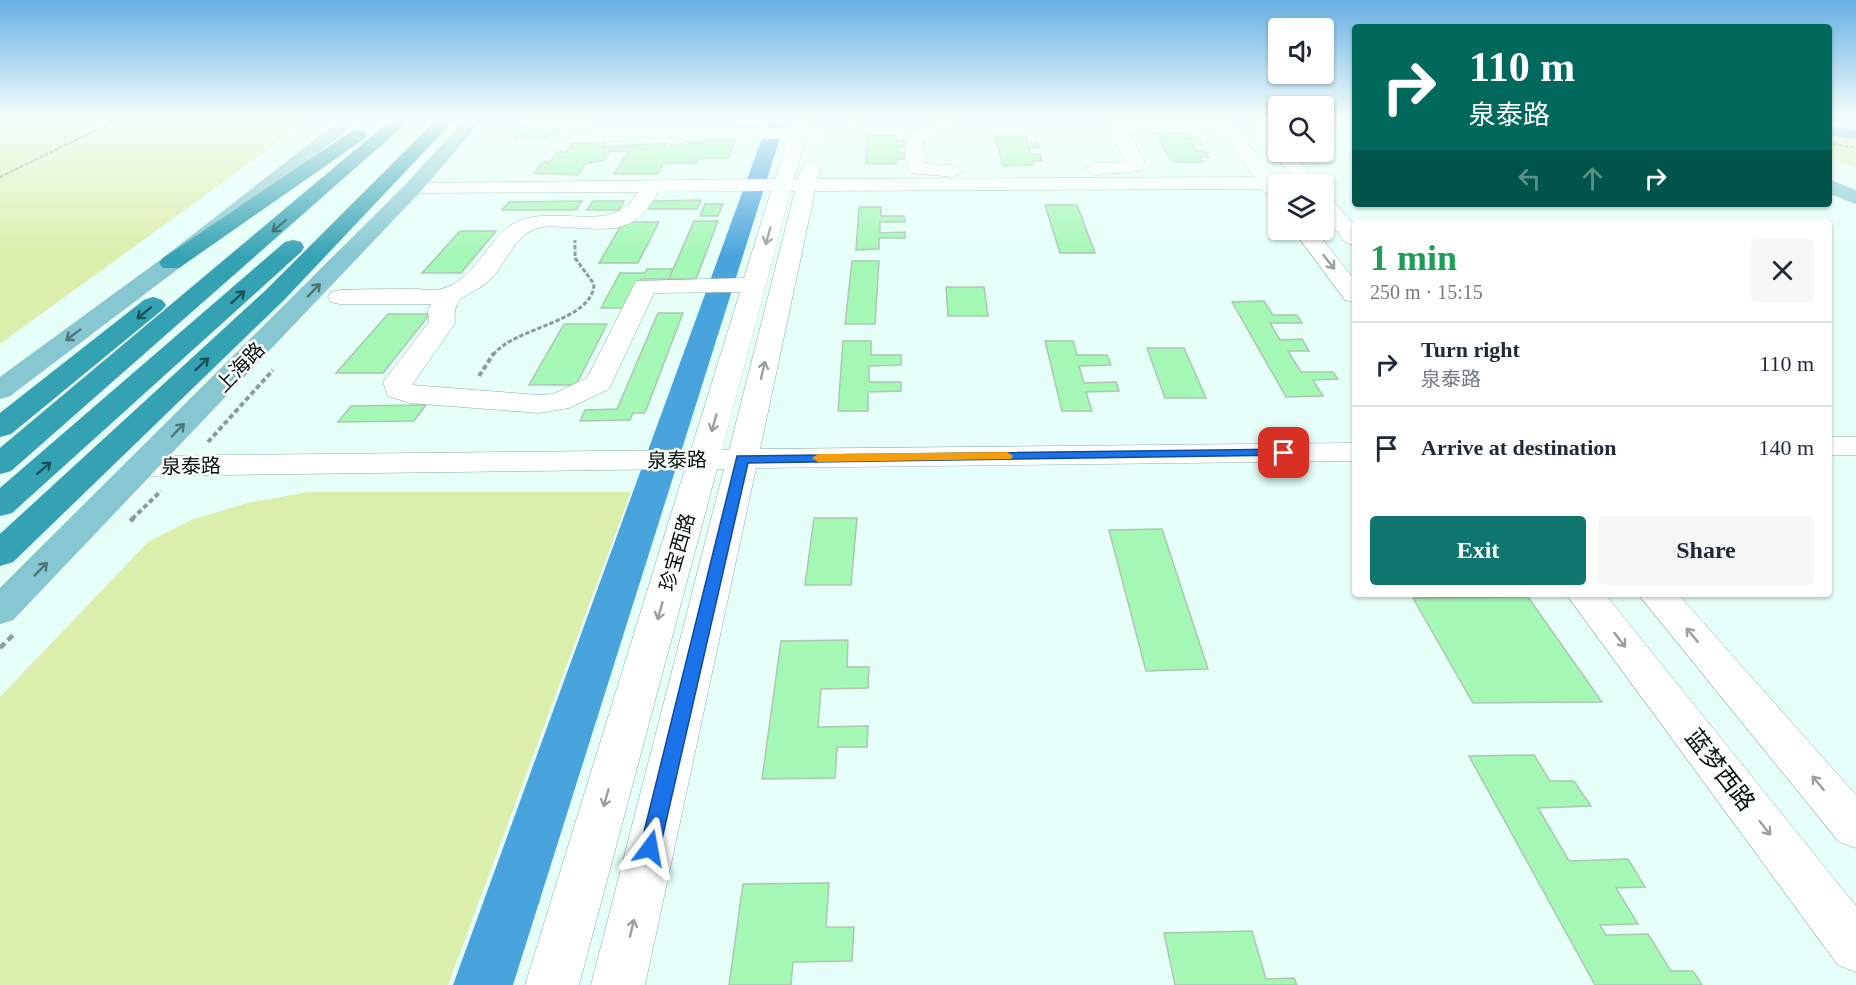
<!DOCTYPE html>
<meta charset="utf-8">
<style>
:root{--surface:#fff;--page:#f6f6f7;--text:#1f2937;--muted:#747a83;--line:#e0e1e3;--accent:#0f766e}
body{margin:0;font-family:"Times New Roman","Noto Sans SC",serif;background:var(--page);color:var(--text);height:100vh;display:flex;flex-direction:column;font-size:22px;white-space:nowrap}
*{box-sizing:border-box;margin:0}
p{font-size:20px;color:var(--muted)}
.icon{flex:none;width:33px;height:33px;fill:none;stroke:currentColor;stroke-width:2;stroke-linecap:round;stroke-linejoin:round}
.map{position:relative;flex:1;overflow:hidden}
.side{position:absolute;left:1352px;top:219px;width:480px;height:378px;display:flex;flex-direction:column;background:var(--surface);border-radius:6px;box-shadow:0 2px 4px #0004}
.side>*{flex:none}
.top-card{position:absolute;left:1352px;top:24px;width:480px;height:183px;border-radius:6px;box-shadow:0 2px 4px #0004;background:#00695c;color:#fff;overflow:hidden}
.tools{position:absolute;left:1268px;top:18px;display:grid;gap:12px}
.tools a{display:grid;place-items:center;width:66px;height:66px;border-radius:6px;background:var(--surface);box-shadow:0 2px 4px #0004;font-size:30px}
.pin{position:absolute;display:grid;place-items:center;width:51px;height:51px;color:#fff;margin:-26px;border-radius:12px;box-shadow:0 3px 9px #0006}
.me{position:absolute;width:66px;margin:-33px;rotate:13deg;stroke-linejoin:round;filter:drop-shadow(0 0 4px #0008)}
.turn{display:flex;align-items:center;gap:21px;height:126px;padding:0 18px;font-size:27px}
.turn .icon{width:78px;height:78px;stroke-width:2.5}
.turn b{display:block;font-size:42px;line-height:51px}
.lanes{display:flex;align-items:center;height:57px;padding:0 18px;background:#0003;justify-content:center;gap:30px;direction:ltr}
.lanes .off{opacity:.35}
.round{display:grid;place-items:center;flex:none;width:63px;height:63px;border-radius:6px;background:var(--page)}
.summary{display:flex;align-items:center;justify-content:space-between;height:102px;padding:0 18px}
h1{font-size:36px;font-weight:700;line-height:45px;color:#1e9e55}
.button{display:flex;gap:12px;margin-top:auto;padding:12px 18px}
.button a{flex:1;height:69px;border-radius:6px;background:var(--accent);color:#fff;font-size:24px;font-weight:700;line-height:69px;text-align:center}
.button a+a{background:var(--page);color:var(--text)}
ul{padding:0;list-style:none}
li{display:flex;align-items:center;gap:18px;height:84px;padding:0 18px;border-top:2px solid var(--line)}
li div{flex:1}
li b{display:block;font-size:22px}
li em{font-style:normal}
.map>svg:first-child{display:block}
</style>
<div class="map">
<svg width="1856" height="985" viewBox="0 0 1856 985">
<rect width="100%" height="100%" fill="#e6fff9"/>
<path fill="#dceeab" d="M0,119h310l-310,225z
M1829,132l27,5v32l-27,-12z
M308,492h323l-183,493h-448v-288l148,-155 43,-22 56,-17z"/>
<path fill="#49a4dd" d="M769,119h17l-273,866h-60z"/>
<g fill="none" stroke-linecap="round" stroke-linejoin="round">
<path fill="#49a4dd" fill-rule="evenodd" d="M1828,126l28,3v10l-28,-4z"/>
</g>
<path fill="#a5f7b6" stroke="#acc8b1" stroke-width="1.5" d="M532,119h39l-12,15h-8l-3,4h-33z
M844,119h15v6h-16z
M1154,133h30l4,5h9l5,7h-10l4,6h9l4,6h-9l3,5h-30z
M867,135h30v6l9,-1 1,7h-10v6h8l1,6h-10v5h-30z
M995,136h31l2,6h9l2,6h-10l2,6h9l2,7h-10l2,4 -31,1z
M705,139h31l-8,19h-28l-3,5h-33l-7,11h-43l15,-23h-19l-6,9 -19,4 -7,11 -44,-2 9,-11h7l8,-10h8l7,-9h32l-3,4 64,-4 -2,4h10l11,-5h19z
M701,200l-4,9h-50l5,-8z
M582,201l-6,9h-74l7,-8z
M593,201h31l-5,9h-32z
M705,204h18l-5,12h-18z
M1045,205h32l18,48h-35z
M859,207h22v9h23l1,6h-25v11l25,-1v6h-26v11l-23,1z
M694,221h24l-22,58h-27z
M623,222h36l-21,41h-39z
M460,231h36l-35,42h-39z
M852,261h27l-4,63h-30z
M647,269h26l-4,10h-28l-15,29h-25l19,-35h25z
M946,287h38l4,29h-40z
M1264,301l9,14h24l5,8h-32l10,17 22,-1 7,12h-21l13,21h32l5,7 -25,1 10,16 -37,1 -54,-95z
M658,313h25l-38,100h-12l-3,7 -50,1 5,-11 32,-1z
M388,314h42l-47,59h-47z
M564,324h43l-31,61h-47z
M843,341h28v14h30v10l-32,1v16h32v9l-33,1v19h-30z
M1045,341h28l4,14h30l4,10 -32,1 5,17 32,-1 3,9 -33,1 6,19h-30z
M1147,348h37l22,50h-41z
M426,405l-12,16 -76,1 13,-16z
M814,518h43l-6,67h-46z
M1162,529l46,140 -62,2 -37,-141z
M1528,597l74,105 -129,1 -60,-105z
M848,640l-1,27h22l-1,21 -47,1 -3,38 50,-1 -1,21h-30l-2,31 -73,1 19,-138z
M1534,755l16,26h24l17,25 -53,2 31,53 59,-2 17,28 -29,1 22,36 -38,1 6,10 42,-1 23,37h22l9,14h-107l-126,-229z
M829,883l-3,44h28l-2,34 -59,1 -2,23h-62l14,-101z
M1252,931l14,48 28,-1 3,7h-122l-11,-52z"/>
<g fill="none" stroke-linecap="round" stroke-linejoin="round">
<g stroke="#86ada5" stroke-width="1">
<path id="minor" d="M574,119h17l-2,5 5,2 197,2 2,-9h18l-3,10 15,1 3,4 -3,4 -18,1 -11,40h4l6,-17 7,-2 10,6 -3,13 436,-2 -33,-44h-91l15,30 -5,8 -45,4 -10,-6 10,-6 30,-1 -19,-43h17l1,4h89l-2,-4h17l46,58h18l-46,-58h17l15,17v16h13l28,32h-41v18l-7,-2 -9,-11 -447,2 -55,258 594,-6v18l-598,7 -111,517h-54l133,-516h-7l-138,516h-54l160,-516 -541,7 -11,-3 -5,-7 5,-7 11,-3 547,-6 49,-158 -86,1 -45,96 -40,19 -30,5 -129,-10 -22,-7 -5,-14 46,-60 -1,-11 3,-7h-91l-9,-2 -3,-5 3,-5 9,-2c25,-1 49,-1 74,-1 8,0 19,2 27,0 39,-10 48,-60 83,-70 41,-12 91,15 114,-27l-224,1 -7,-2 -3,-4 3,-4 368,-4 12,-40 -194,-3 -20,-5 -3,-4zM771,191l-27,87 -108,3 -49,97 -34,16 -14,1 -127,-10 43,-62c-3,-31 16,-26 34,-42 16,-16 24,-43 46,-52 10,-4 22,-2 32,-2 43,3 69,8 91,-35zM791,191h4l-66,259h-7z
M941,119h23l-40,21 1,24 28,1 10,6 -10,6 -42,-4c-7,-10 -9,-29 -2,-40z
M1323,195l7,2 24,28v20l-8,-2 -23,-29z
M1293,230h22l39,49v23l-9,-2z
M1828,437h28v18h-28z
M1566,594h39l251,312v66l-18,-7z
M1638,594h40l178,201v53l-17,-6z"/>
</g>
<g stroke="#dcdedd" stroke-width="1">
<path id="major" d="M341,119h19l-181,149 -169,128 -10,3v-22l163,-119z
M465,119h18l-62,72 -408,429 -13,4v-36l407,-405z
M1828,179l28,11v14l-28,-11z"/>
</g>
<g stroke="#dcdedd" stroke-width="1">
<path id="highway" d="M392,119h19l-400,352 -11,3v-26z
M437,119h18l-171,181 -271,262 -13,4v-32l266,-244z
M358,130l6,1 3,4 -3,4 -185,129h-16l-4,-5 4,-5 189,-127z
M293,240l8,2 3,5 -3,5 -289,261 -12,3v-28l285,-246z
M153,297l9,3 4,5 -4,5 -151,124 -11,3v-24l144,-113z"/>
</g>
<path stroke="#899e99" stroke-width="2" stroke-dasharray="4 1.5" stroke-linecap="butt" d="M1828,143l28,5
M0,177l119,-58"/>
<path stroke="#899e99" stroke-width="3" stroke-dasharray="4.5 2" stroke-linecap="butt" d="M493,355c21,-28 100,-33 101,-71l-19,-26v-18"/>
<path stroke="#899e99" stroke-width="4" stroke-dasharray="5 3" stroke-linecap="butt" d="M479,376l15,-23
M208,442l65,-72
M132,519l29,-28"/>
<path stroke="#899e99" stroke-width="4.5" stroke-dasharray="7 4" stroke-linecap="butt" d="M130,521l4,-3
M0,648l13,-13"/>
<use href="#minor" fill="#fff" fill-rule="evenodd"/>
<use href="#major" fill="#86c7d1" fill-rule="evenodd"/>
<use href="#highway" fill="#35a2b3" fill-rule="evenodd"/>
</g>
<defs><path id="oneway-shaft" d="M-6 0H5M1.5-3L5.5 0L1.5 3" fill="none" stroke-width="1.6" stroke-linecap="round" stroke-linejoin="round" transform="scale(1.5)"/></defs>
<g stroke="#1a5359">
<use href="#oneway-shaft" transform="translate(279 226) rotate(139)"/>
<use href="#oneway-shaft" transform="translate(238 297) rotate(-42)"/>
<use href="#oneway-shaft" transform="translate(144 313) rotate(141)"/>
<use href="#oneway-shaft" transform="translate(202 364) rotate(-43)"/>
<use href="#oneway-shaft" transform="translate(44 468) rotate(-41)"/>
</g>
<g stroke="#9ba09f">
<use href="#oneway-shaft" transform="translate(768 236) rotate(106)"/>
<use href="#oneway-shaft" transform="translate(1329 262) rotate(52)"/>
<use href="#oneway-shaft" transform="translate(763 370) rotate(-77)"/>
<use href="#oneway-shaft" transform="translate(714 423) rotate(106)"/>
<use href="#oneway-shaft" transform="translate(660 611) rotate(106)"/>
<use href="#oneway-shaft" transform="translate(1692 635) rotate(-130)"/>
<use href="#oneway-shaft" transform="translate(1620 640) rotate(52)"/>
<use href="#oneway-shaft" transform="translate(1818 783) rotate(-130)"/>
<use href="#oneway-shaft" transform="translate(606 798) rotate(106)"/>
<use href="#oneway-shaft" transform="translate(1765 828) rotate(52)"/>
<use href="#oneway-shaft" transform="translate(632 928) rotate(-77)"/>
</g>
<g stroke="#4c767a">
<use href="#oneway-shaft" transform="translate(314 290) rotate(-46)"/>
<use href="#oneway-shaft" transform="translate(73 335) rotate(143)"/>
<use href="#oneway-shaft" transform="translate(178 430) rotate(-46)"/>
<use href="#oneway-shaft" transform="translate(41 569) rotate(-45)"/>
</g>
<linearGradient id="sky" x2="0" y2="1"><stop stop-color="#68aee4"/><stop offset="0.46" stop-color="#f4fffc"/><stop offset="1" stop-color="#f4fffc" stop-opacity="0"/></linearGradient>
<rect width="1856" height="257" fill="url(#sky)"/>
<path fill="#1a73e8" stroke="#114b97" stroke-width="1.5" d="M1284,449l6,4 -2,2 -540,8 -88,385 -3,6 -7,3 -7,-3 -3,-6 97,-392z"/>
<path fill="#f59e0b" d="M1007,452l6,4 -2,3 -193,3 -6,-4 6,-4z"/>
<g text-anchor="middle" stroke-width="5" stroke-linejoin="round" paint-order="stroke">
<g font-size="20" fill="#04120f" stroke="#fff">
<text transform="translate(240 367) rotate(-46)" y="7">上海路</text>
<text transform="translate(677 460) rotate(-1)" y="7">泉泰路</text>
<text transform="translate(191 466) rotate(-1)" y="7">泉泰路</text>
<text transform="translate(677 552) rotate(-74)" y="7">珍宝西路</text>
</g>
<g font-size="24" fill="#04120f" stroke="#fff">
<text transform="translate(1720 770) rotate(52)" y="8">蓝梦西路</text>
</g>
</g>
</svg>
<div class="tools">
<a><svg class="icon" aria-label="sound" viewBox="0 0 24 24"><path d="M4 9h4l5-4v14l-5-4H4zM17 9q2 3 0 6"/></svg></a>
<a><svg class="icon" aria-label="search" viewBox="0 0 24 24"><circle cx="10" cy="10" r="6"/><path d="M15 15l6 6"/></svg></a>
<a><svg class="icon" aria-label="layers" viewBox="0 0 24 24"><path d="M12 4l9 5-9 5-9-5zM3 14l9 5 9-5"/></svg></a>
</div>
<div class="pin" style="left:1284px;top:453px;background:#d93025"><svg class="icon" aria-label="arrive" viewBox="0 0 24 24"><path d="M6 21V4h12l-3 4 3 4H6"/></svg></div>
<svg class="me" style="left:650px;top:848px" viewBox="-20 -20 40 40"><path d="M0-17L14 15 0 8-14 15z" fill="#1a73e8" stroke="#fff" stroke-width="4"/></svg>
<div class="top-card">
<div class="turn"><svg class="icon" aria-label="right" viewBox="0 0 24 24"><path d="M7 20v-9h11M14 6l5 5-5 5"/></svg><div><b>110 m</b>泉泰路</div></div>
<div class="lanes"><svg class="icon off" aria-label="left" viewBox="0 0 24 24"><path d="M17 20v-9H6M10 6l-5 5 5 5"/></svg><svg class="icon off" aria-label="ahead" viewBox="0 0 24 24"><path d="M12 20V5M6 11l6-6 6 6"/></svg><svg class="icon" aria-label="right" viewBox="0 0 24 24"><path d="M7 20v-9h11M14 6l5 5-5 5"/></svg></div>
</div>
<section class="side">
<div class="summary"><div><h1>1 min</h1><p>250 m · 15:15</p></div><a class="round"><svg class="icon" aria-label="close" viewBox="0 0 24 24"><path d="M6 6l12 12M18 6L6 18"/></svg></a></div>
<ul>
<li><svg class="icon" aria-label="right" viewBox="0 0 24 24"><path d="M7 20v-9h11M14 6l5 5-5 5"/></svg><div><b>Turn right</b><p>泉泰路</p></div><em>110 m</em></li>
<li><svg class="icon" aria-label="arrive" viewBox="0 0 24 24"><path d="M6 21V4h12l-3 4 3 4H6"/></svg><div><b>Arrive at destination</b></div><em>140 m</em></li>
</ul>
<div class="button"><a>Exit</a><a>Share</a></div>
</section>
</div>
